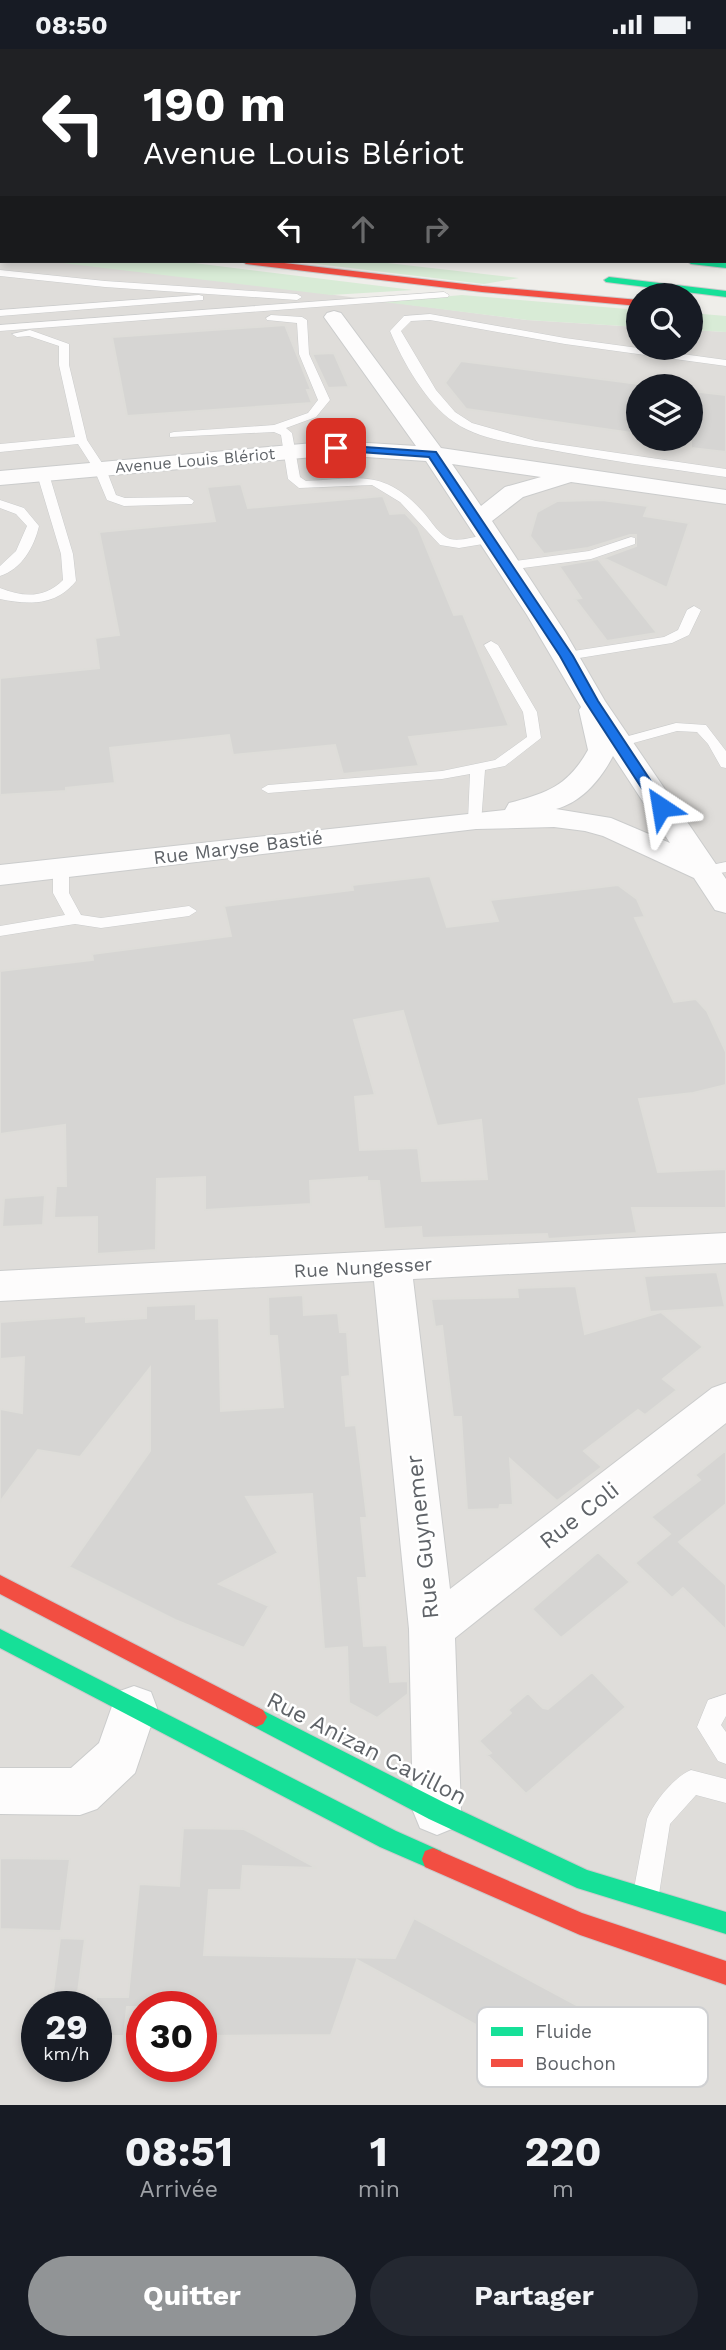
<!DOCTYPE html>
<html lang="fr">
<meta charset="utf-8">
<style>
:root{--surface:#171b24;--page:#242831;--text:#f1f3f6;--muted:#9ea1a6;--accent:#919496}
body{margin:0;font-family:"Work Sans",sans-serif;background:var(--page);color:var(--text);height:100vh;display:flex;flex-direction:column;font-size:26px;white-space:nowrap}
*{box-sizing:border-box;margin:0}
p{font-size:23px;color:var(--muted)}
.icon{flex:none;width:38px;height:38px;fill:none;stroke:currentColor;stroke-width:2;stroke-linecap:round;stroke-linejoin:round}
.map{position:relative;height:2056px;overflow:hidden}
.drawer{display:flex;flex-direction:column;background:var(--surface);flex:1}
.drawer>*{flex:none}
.top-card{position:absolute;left:0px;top:0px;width:726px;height:214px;box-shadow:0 4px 10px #0003;background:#202124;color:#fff;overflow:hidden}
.tools{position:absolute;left:626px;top:234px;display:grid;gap:14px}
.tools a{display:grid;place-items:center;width:77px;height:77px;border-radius:50%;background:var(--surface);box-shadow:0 4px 10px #0003;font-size:35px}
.speed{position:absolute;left:21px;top:1942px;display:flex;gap:14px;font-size:35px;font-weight:700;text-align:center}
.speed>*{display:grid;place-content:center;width:91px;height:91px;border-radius:50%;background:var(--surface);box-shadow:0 4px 10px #0003;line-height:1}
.speed small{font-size:18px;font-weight:400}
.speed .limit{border:10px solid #d22;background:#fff;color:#111}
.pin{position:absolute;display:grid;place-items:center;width:60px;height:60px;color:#fff;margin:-30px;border-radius:14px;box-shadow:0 4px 10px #0006}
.me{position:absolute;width:77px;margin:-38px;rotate:327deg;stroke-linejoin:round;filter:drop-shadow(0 0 5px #0008)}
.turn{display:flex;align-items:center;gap:24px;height:147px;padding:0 28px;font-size:32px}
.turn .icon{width:91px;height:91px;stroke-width:2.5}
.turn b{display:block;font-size:49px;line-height:60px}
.lanes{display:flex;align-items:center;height:66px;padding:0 28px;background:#0003;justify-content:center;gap:35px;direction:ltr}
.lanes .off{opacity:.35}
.eta{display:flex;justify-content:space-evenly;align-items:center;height:119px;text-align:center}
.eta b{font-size:42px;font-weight:700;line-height:49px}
.primary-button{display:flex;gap:14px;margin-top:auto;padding:14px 28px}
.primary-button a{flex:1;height:80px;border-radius:42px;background:var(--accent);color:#fff;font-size:28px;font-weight:700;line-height:80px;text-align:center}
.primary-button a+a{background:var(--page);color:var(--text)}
.status{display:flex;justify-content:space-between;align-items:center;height:49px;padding:0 35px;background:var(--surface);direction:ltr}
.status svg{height:19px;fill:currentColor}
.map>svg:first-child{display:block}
</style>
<div class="status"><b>08:50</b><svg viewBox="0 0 49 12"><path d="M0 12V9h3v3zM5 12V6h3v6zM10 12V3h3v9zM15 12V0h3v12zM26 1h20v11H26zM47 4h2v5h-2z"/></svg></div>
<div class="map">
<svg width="726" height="2056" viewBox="0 0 726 2056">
<rect width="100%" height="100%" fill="#efeeea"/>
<path fill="#dfddda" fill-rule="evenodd" d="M0,202l2,10h70l455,59 112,7v21h52v-18l35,2v1773h-726zM639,338h52v52h-52zM37,1958h59v60h-59zM142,1958h59v60h-59z"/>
<path fill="#d8ebd6" d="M0,0h726v209l-2,-207h-722v118z
M45,212h133l235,29 -82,5z
M292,212h78l149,17 -35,6z
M462,246l177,15v17l-112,-7 -143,-18z
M691,264l35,3v16l-35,-2z"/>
<path fill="#d6d5d3" stroke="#deddd9" stroke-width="2" fill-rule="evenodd" d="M285,276l26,65h-4l5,13 -185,13 -15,-79z
M334,304l15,34 -21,1 -16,-34z
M461,312l178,23v50l-173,-25 -21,-26z
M691,342l35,4v57l-35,-4z
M241,435l7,24 135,-12 7,18 15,-1 13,14 36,88 9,-1 46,112 -100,11 10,29 -76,8 -8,-29 -102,10 -4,-20 -119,13 5,35 -49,5v3l-66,4v-117l99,-10 -4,-30 24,-3 -20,-103 116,-11 -8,-34z
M602,451l46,6 -4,10 45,7 -22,65 -64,-30 33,-12v-11h-6l-42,13 -44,6 -14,-18 7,-24 20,-11z
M598,510l59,74 -50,8 -32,-42 6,-1 -22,-32z
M430,827l17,51 51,-6 -8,-21 128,-15 19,14 8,18 -10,1 39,84 22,-3 11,12 19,41v33l-33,8 -54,6 19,73 68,-3v39h-94l5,25 -89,6 -1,-5 -125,4 -1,-11 -37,2 -5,-48h-12v-4l-57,4 1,23 -106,6v-33l-48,2 -1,71 -59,4v-37l-43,1 2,-32h10l-1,-61 -65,9v-163l93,-11 -1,-6 139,-18 -7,-30 129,-16 -1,-5zM403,962l34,115 44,-6 6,59 -65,2 -4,-33 -58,2 -5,-53 20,-2 -21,-75z
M45,1146l-2,30 -41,2 2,-29z
M717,1223l8,35 -75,5 -6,-36z
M576,1237l9,48 76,-22 42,35 -40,32 14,11 -32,25 -7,-5 -54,41 18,16 -45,34 -47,-42 3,46h-13l-1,4 -32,1 -6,-93h-8l-11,-91 -7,1 -4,-28 87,-2 -1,-9z
M303,1246l1,20 34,-2 2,19h7l3,44 -8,1 4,49 10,-1 11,93h-6l6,60h-9l6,68 23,-1 3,37 18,-1v13l-31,24 -28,-15 -2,-56 -23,2 -12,-155 -66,3 32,56 -59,31 50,22 -25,42 -69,-28 -106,-53 81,-116v-83l-70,89 -42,-7 -38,52v-93l22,4 2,-56 -24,2v-37l86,-6v6l60,-4v-12l50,-2v15l23,-1 2,93 62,-4 -6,-71h-8l-1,-39z
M726,1401v54l-47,38 47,43v45l-43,-42 -11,10 -37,-35 35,-29 -19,-17 49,-37 -5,-5z
M598,1503l32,30 -69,56 -29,-29z
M592,1623l34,35 -100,87 -39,-39 4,-2 -12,-12 32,-28 -3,-3 20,-17 15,15 5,1z
M183,1779l61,1 73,39 -74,-2 -2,24h-32l-5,65 191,3 19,-40 198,106 -26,61 -229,-125 -26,75 -130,1v-29h-74l-3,29h-28v-39h32l11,-113 40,2z
M0,1809l70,1 -9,72 -61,-2z
M60,1889l25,1 -9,68h-25z"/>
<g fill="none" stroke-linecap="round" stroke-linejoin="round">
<g stroke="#cbcccc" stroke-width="1">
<path id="lane" d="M0,0h31l-31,3z
M75,0h8v2h-8z
M119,0h8l1,2h-8z
M292,0h8v2h-8z
M425,0h8l1,2h-8z
M610,0h8l1,2h-8z
M724,24h2v4h-2z
M724,48h2v6h-2z
M0,49h2v6h-2z
M724,73h2v6h-2z
M0,75h2v6h-2z
M0,102h2v6h-2z
M724,102h2v6h-2z
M724,175h2v6h-2z
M0,221l105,11 192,13 5,3 -5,3 -192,-13 -105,-11z
M444,243l5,3 -1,2 -448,34v-6z
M199,246l4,1v4l-203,16v-6z
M430,265l135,24 161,22v6l-161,-22 -135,-24 -19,1 -10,10 35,59 19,22 17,11 64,18 190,28v8c-62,-9 -124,-17 -185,-29 -28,-5 -63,-9 -87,-26 -28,-19 -51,-60 -64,-91l14,-15z
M271,266l31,2 5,3 2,34 21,46 -14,17 -30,11 6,5 8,44 6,4c53,-2 78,-13 118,32 7,8 16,23 26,26 15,4 35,-9 47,0l-2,3 -36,6 -19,-3 -40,-43 -28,-17 -73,3 -11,-9 -7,-44 -7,-3 -104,5v-4l4,-1 100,-7 34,-12 10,-13 -19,-46 -2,-31 -30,-3 -1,-2z
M30,281l39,14v21l18,75 19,29 10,26 9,3 63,-1 6,4 -2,3 -68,2 -17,-6 -13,-31 -16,-25 -78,8v-8l75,-7 -16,-72v-19l-30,-10 -12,1 -5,-3z
M43,421l6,4 24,80 3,27c-20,25 -47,24 -76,18v-11c23,9 44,11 63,-8l-2,-26 -24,-80z
M0,451l24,8 15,18c-5,21 -17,43 -39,50v-10l16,-15 11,-25 -11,-12 -16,-6z
M631,488l4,1v6l-44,15 -83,11 -6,-4 6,-4 81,-11z
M694,557l7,4 -12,25 -17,8 -105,17 -7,-4 7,-4 97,-15 14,-7 9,-20z
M491,592l7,4 39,67 4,26 -36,28 -20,4 -4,53 -5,2 -8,-5 2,-46 -28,5 -174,14 -7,-4 7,-4 174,-14 53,-11 32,-23 -4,-25 -39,-67z
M676,674l30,2 20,26v17l-5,-1 -13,-23 -11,-12 -20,-1 -58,16 -7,-4 2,-3z
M726,813v10l-23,4 -8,-5 2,-3z
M61,814l8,5v25l12,22 20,3 88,-12 8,5 -8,5 -88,12 -26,-4 -75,12v-10l65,-11 -12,-22v-25z
M726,1645v22l-5,9 5,7v32l-8,-3 -21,-34 11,-27z
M691,1721l35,9v24l-30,-8 -26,29 -11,70 -4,9 -9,4 -9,-4 -4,-9 14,-75c7,-17 27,-42 44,-49z"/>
</g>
<g stroke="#cbcccc" stroke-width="2">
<path id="street" d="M334,262l7,2 100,135 285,42v14l-155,-22 -48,15 -31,24 73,111 40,69 121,178v34l-11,-3 -21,-32 -91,-42 -18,-5 -31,-4 -78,2 -476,56v-20l505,-55 4,-7c38,-10 59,-17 79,-53l-9,-40 2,-3 -54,-92 -101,-154 -90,-6 -336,30v-14l336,-30 80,5 -92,-129 3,-4zM452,415l89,13 -36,10 -24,19zM613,707l57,87 -59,-25 -55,-9c26,-7 45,-30 57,-53z
M726,1184v30l-313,16 37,310 262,-201 14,-5v40l-271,215 6,173 -7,17 -17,7 -17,-7 -7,-17 -4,-182 -35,-348 -374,20v-30z
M134,1637l17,6 6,16 -22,65 -38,36 -17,6 -80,-1v-46h71l28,-25 18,-51z"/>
</g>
<g stroke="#cacacb" stroke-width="2">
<path id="fast" d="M687,212l39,1v6l-35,-4z
M609,228l117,14v6l-120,-15 -2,-2z
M0,1580l396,202 45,20 3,8 -3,8 -8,3 -53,-23 -380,-199z
M256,1658l189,96 142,67 139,42v22l-149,-46 -148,-69 -180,-95 -4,-7 4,-7z"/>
</g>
<g stroke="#cacacb" stroke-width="2">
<path id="jam" d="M0,139h2v6h-2z
M0,179h2v6h-2z
M242,212h25l215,25 157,14v6l-157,-14 -236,-28z
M0,1526l263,135 4,7 -4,7 -7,3 -7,-3 -249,-130z
M433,1799l149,65 144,48v24l-146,-50 -155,-68 -3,-8 3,-8z"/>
</g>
<use href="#lane" fill="#fdfcfc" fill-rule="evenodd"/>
<use href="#street" fill="#fdfcfc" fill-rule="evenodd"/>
<use href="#fast" fill="#16e098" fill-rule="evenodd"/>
<use href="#jam" fill="#f24e42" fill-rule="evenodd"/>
</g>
<path fill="#1a73e8" stroke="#114b97" stroke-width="2" d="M336,396l100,7 137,204 25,45 70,106 -2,3h-10l-2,-3 -69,-106 -25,-45 -131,-199 -97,-7v-4z"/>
<g text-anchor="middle" stroke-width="5" stroke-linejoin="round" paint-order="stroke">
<g font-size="16" fill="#5f6368" stroke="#fff">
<text transform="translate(195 411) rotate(-5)" y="6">Avenue Louis Blériot</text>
</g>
<g font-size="19" fill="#5f6368" stroke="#fff">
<text transform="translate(238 798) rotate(-7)" y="7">Rue Maryse Bastié</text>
<text transform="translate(363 1218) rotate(-3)" y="7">Rue Nungesser</text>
</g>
<g font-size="23" fill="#5f6368" stroke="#fff">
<text transform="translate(579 1466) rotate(-38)" y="8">Rue Coli</text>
<text transform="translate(422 1488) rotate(-96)" y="8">Rue Guynemer</text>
<text transform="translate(367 1699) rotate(27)" y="8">Rue Anizan Cavillon</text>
</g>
</g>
<rect x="477" y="1958" width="231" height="80" rx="10" fill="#fff" stroke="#cfd0d2" stroke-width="2"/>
<rect x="491" y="1978" width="32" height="9" fill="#16e098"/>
<rect x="491" y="2010" width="32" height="8" fill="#f24e42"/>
<g font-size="19" fill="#5f6368">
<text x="535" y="1989">Fluide</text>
<text x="535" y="2021">Bouchon</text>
</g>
</svg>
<div class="tools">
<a><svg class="icon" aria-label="search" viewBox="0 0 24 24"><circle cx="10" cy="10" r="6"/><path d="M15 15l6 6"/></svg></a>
<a><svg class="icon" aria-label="layers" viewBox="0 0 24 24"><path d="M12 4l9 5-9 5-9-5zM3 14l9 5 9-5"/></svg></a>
</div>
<div class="speed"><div>29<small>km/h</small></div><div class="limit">30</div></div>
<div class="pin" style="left:336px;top:399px;background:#d93025"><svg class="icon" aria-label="arrive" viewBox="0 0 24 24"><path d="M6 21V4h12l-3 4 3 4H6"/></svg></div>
<svg class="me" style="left:661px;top:758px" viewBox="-20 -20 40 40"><path d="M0-17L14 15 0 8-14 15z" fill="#1a73e8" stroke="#fff" stroke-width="4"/></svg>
<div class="top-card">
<div class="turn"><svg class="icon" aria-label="left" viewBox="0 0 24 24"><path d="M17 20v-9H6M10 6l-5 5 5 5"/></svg><div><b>190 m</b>Avenue Louis Blériot</div></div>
<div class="lanes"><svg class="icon" aria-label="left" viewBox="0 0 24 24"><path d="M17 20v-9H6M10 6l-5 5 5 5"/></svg><svg class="icon off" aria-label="ahead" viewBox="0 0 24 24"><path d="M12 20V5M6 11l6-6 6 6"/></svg><svg class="icon off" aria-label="right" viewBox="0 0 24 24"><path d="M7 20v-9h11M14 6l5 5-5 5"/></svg></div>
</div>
</div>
<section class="drawer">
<div class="eta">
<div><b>08:51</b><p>Arrivée</p></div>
<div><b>1</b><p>min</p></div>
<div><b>220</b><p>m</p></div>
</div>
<div class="primary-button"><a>Quitter</a><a>Partager</a></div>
</section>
